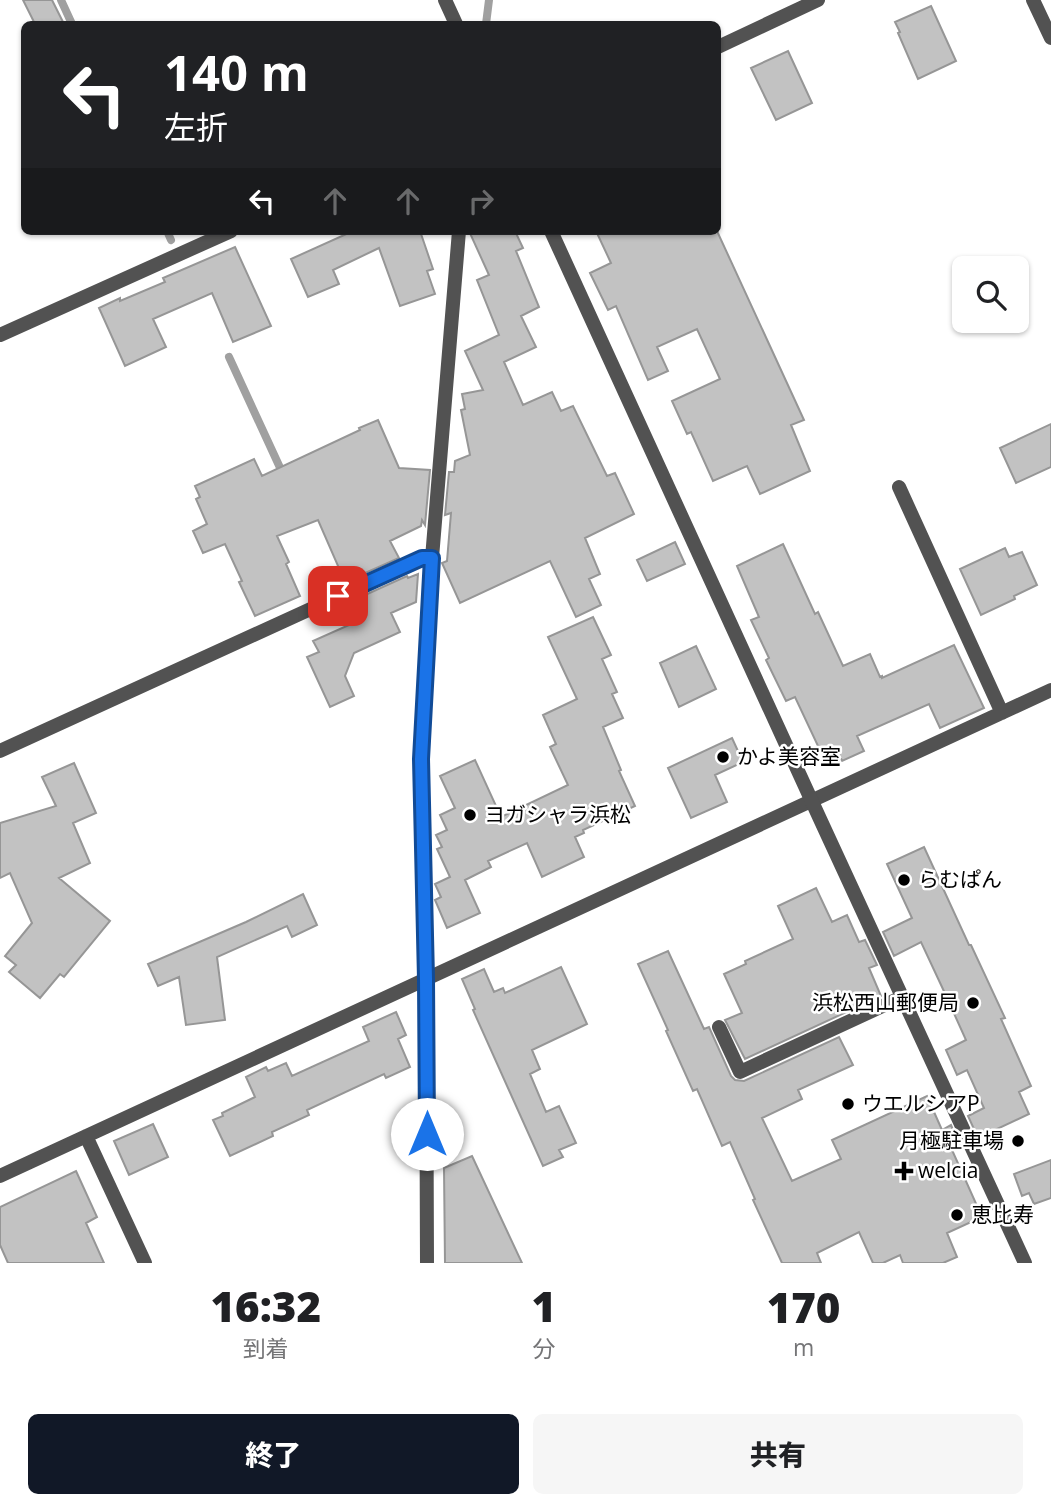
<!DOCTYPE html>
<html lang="ja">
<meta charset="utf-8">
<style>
:root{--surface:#fff;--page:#f6f6f6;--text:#202124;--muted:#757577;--accent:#111827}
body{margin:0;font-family:"Open Sans","Noto Sans JP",sans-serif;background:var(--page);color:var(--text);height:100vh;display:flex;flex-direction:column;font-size:26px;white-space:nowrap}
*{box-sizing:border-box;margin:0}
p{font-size:23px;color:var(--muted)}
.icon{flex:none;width:38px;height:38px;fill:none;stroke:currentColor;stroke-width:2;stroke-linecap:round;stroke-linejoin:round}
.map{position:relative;height:1263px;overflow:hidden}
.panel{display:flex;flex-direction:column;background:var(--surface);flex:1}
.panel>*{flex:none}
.guide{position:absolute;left:21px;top:21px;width:700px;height:214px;border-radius:10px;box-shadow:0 2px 5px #0004;background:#202124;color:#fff;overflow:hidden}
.fabs{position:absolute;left:952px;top:256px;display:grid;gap:14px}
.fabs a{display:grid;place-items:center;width:77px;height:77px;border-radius:10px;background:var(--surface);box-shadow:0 2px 5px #0004;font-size:35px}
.pin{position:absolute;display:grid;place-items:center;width:60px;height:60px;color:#fff;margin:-30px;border-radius:14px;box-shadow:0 4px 10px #0006}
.me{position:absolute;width:77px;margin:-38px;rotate:0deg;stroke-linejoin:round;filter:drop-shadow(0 0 5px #0008)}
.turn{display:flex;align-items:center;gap:24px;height:147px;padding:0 28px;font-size:32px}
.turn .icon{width:91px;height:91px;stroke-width:2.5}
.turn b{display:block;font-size:49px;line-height:60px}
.lanes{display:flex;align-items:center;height:66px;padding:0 28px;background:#0003;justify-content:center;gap:35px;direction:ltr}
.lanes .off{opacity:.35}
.eta{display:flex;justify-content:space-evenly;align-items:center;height:119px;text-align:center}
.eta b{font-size:42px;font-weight:800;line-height:49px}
.primary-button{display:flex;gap:14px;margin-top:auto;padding:14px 28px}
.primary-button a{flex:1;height:80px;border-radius:10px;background:var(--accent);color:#fff;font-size:28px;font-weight:800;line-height:80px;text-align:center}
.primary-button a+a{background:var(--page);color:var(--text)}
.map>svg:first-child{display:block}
</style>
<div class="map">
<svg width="1051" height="1263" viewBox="0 0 1051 1263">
<rect width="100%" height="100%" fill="#fff"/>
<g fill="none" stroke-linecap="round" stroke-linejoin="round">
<path stroke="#a0a0a0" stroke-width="8" d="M61,0l11,24
M486,24l3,-24
M167,231l4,9
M229,357l53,115"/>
</g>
<path fill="#c2c2c2" stroke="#969696" stroke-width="2" d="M23,0h29l12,24h-29z
M931,6l25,55 -38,18 -20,-46 2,-1 -5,-10z
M788,51l24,52 -36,17 -25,-52z
M353,231h67l13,38 -6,2 8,23 -35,12 -21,-58 -46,22 6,14 -31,13 -17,-38z
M469,231h46l8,17 -7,3 23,56 -18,9 15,31 -32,15 19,43 29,-13 9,19 12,-5 34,70 8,-3 19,41 -49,24 15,36 -11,5 12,26 -25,12 -26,-56 -90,42 -18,-40 5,-2 4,-48 -6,2 4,-43h5l1,-11 15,-6 -9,-45 4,-1 -3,-15 21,-4 -18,-39 34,-16 -22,-55 12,-5z
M596,231h121l87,189 -13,5 19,46 -50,23 -13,-28 -34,15 -22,-49 -4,2 -15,-33 48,-22 -23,-50 -40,18 11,24 -20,9 -32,-74 -8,4 -18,-37 21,-10z
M235,247l36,79 -38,16 -21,-49 -59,26 13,28 -41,19 -26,-58 21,-10v3l45,-19 -2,-4z
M378,420l21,48 31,2 -5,55 -3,-5 -1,6 -31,15 9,17 -54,24 -27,-62 -41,16 12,26 -3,2 14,32 -45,20 -16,-34 3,-1 -17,-37 -22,9 -10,-22 14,-7 -11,-25 4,-2 -5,-11 59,-27 8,17 98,-46 -1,-2z
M1051,424v43l-35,16 -16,-35z
M675,542l10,22 -38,17 -10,-21z
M783,544l32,70 3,-2 25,54 27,-12 10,23 2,-1v2l72,-33 30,63 -44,20 -11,-24 -72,32 7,15 -22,10 -2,-5 -14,7 -31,-66 -9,4 -20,-41 3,-2 -18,-38 8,-3 -22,-51z
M1005,548l4,9 13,-5 15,33 -23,11 1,3 -34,16 -21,-46z
M418,574l-2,28 -25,11 9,19 -46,21 -9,23 9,20 -24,11 -23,-50 12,-5 -6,-11 45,-20 -6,-12 5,-2 -3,-7 53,-24 1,2z
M593,617l18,38 -9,4 15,33 -5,2 11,24 -20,9 18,43 -2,1 16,35 -52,24 1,3 -9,4 9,20 -42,20 -15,-34 -39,18 3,6 -26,13 15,33 -33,15 -12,-28 6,-3 -6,-13 15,-7 -13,-28 5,-2 -6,-12 11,-5 -7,-15 15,-7 -15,-32 35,-16 26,57 67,-32 -18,-38 6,-3 -13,-29 34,-16 -29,-62z
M696,646l20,43 -37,18 -19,-44z
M732,738l11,24 -28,13 12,27 -36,16 -23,-50z
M74,763l22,50 -23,10 17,40 -31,15 51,43 -46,56 -4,-3 -20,24 -31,-26 7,-7 -11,-9 27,-33 -22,-50 -10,5v-55l56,-17 -14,-29z
M924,847l45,98h2l34,73 -4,1 30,67 -12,6 10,22 -51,24 -10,-22 16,-8 -17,-38 -10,5 -11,-25 20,-10 -24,-53 -21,-45 -27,14 -11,-24 29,-14 -25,-54z
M816,888l16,34 15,-7 12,27 6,-2 12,25 -8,3 12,28 -136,63 -20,-39 17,-7 -18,-39 22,-10 -1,-3 48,-22 -15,-33z
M303,894l14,31 -25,12 -5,-11 -70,31 8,63 -39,5 -7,-48 -21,9 -10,-22 98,-42z
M668,951l36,78 5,-2 22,49 4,4 9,1 95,-44 14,28 -55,25 4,9 -40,19 30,63 49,-22 -9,-19 95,-44 15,34 9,-5 9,21 -8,4 30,67 -35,16 10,24 -14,6h-40l-3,-8 -17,8h-10l-14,-31 -42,21 4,10h-39l-29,-63 2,-1 -25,-57 -8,4 -25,-57 -4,2 -27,-60 2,-1 -30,-66z
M561,967l26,57 -55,26 8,19 -10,5 16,38 13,-6 17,37 -17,7 4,7 -20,9 -70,-156 2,-1 -13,-30 22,-10 10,23 9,-4 2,5z
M396,1012l10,23 -8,4 12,28 -24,11 -2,-4 -77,36 2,5 -37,17 1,4 -43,20 -17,-36 10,-4 -1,-3 33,-16 -9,-20 20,-10 2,4 18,-8 6,13 77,-35 -6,-14z
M153,1124l15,33 -39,18 -15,-34z
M472,1156l50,107h-77l-1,-95z
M1051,1160v38l-17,6 -5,-11 -7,3 -8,-22z
M76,1171l21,46 -11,6 18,40h-96l-8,-18v-38z"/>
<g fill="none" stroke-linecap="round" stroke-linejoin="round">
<path stroke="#525252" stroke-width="14" d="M1033,0l18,38
M718,47l100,-47
M0,335l231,-104
M899,487l103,226
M0,751l422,-193h10
M719,1027l21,45 162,-75
M86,1136l59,127
M0,1176l1051,-486
M427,1263l-1,-284 -5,-220 11,-201 27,-327"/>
<path stroke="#525252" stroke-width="14" d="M445,0l11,24
M551,231l269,588 205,444"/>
</g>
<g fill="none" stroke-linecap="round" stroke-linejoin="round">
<g stroke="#114b97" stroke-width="18">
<path id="route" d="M338,596l84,-38h10l-11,201 5,220 1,155"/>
</g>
<use href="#route" stroke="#1a73e8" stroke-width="12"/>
</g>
<g fill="#000" stroke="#fff" stroke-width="2.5">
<circle cx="723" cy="757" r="7"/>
<circle cx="470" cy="815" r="7"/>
<circle cx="904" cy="880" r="7"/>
<circle cx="973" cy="1003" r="7"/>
<circle cx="848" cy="1104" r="7"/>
<circle cx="1018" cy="1141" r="7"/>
<path d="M900.5 1160.5h7v7h7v7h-7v7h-7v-7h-7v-7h7z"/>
<circle cx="957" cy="1215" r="7"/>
</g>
<g text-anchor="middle" stroke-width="5" stroke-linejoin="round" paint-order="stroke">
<g font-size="21" fill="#000" stroke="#fff" text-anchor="start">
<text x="737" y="764">かよ美容室</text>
<text x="484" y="822">ヨガシャラ浜松</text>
<text x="918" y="887">らむぱん</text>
<text x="959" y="1010" text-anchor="end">浜松西山郵便局</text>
<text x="862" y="1111">ウエルシアP</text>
<text x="1004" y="1148" text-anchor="end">月極駐車場</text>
<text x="918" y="1178">welcia</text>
<text x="971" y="1222">恵比寿</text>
</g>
</g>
</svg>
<div class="fabs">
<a><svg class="icon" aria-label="search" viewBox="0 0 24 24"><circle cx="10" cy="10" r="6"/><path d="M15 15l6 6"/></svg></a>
</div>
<div class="pin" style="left:338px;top:596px;background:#d93025"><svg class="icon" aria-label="arrive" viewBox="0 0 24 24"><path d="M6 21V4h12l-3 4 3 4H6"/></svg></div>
<svg class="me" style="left:427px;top:1134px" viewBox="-20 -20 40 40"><circle r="19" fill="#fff"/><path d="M0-13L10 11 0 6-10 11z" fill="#1a73e8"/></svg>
<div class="guide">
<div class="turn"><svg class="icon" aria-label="left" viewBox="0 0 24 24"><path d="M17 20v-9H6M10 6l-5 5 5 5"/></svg><div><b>140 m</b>左折</div></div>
<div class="lanes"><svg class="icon" aria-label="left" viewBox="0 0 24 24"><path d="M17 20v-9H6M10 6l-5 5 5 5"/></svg><svg class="icon off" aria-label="ahead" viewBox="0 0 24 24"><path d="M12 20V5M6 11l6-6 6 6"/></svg><svg class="icon off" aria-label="ahead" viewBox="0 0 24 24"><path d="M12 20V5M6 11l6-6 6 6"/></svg><svg class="icon off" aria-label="right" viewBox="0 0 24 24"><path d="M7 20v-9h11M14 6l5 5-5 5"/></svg></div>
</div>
</div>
<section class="panel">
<div class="eta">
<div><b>16:32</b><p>到着</p></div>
<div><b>1</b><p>分</p></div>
<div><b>170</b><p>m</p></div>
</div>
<div class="primary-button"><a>終了</a><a>共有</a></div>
</section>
